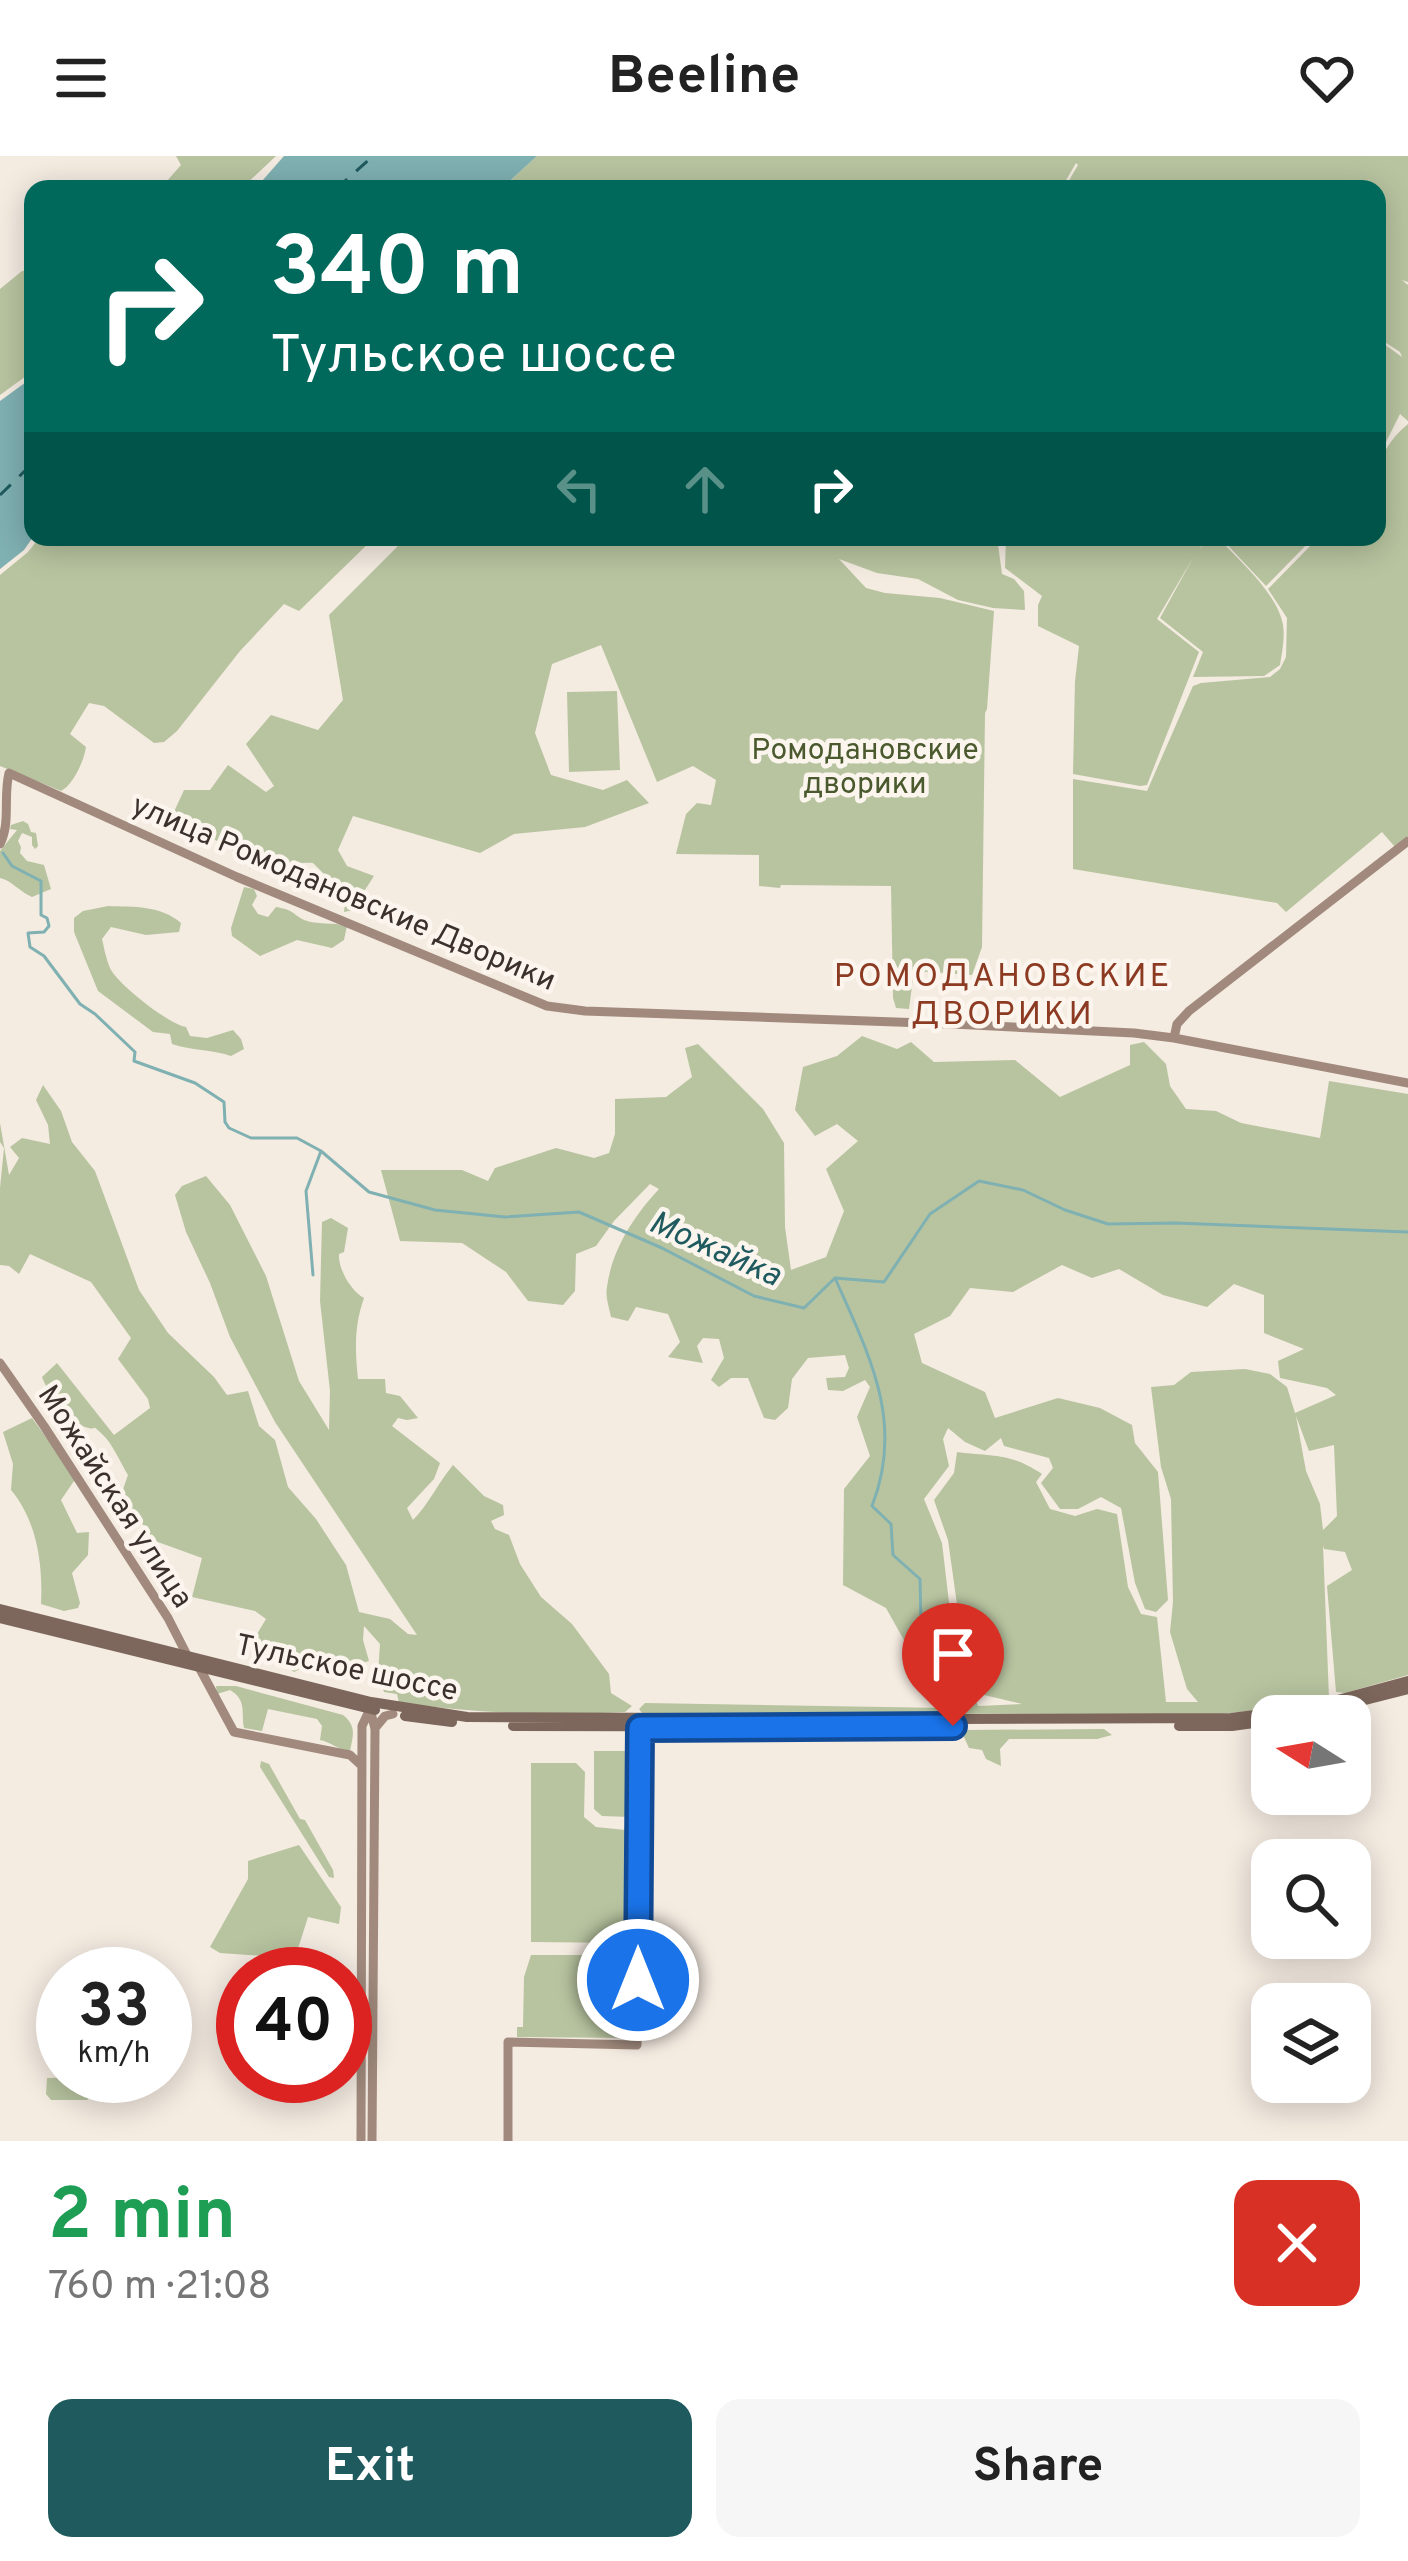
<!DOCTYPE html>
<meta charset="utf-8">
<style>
:root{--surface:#fff;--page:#f6f6f6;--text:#222;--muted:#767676;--accent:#1f5a5e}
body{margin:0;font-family:Overpass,sans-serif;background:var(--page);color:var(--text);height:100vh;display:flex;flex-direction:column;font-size:45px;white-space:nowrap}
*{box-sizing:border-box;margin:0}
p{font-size:39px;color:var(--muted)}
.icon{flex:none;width:66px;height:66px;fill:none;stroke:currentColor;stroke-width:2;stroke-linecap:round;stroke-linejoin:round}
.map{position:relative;height:1985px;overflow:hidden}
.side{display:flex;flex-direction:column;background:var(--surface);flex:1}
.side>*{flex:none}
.banner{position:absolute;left:24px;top:24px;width:1362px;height:366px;border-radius:24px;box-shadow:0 6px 30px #0003;background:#00695c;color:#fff;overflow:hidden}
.needle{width:78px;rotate:281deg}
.buttons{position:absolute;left:1251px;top:1539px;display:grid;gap:24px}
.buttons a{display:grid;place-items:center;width:120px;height:120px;border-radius:24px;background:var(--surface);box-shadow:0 6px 30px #0003;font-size:60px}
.speed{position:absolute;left:36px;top:1791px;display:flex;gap:24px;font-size:60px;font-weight:700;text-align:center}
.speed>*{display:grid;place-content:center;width:156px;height:156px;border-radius:50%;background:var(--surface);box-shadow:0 6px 30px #0003;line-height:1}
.speed small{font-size:30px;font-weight:400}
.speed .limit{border:18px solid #d22;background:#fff;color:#111}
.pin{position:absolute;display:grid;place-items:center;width:102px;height:102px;color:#fff;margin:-123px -51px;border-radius:50% 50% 50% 0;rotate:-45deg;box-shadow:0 0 12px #0007}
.pin .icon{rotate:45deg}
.me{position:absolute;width:132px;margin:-66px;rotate:0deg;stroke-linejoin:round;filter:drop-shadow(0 0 9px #0008)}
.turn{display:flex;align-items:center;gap:42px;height:252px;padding:0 48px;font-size:54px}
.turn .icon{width:156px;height:156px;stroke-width:2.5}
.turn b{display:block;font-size:84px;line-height:102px}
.lanes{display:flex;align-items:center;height:114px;padding:0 48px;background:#0003;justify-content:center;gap:60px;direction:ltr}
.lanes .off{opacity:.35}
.round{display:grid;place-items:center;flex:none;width:126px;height:126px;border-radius:24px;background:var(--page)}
.overview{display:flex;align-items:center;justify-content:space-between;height:204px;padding:0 48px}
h1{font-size:72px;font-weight:700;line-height:90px;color:#1e9e55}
.button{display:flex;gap:24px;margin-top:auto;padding:24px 48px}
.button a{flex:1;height:138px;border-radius:24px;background:var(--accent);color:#fff;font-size:48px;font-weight:700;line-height:138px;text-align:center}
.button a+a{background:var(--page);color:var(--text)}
header{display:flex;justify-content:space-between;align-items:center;height:156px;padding:0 48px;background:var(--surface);font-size:54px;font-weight:700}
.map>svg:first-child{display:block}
</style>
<header><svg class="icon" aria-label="menu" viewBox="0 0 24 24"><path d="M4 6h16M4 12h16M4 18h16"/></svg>Beeline<svg class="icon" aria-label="heart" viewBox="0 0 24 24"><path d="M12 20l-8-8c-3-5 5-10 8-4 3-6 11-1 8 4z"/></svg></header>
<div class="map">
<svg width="1408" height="1985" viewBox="0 0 1408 1985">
<rect width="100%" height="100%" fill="#f4ebe1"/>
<path fill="#b8c4a0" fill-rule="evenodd" d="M176,0h100l-35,33h-81l21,-24z
M537,0h871v126l-6,-2 6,5v136l-8,-7 -23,46v-121l25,18 -2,-5 -23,-15v-148h-313l14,-24 -2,-2 -15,26h-560z
M33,114v101l-33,24v-106l22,-18z
M1408,268v412l-13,11 -13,-15 -96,80 -9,-9 -204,-34v-90l74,12 46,-105 8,-3 69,-6 10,-8 6,-12 1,-39 -19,-29 51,-52h58c0,-47 -9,-80 31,-113z
M40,381h335l-76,74 -15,-7 -44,47 -63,80 -13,11 -10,1 -50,-37 -15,-3 -19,31 16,13c-2,14 -13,38 -25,44l-61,-25v-191l28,-23z
M407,381h590l5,37 12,5 10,12 1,19 -32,-2 -35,-8 -40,-21 -41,-6 -38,-14 27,29 19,5 55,5 54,13 -7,98 -2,4 -3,234 -10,28 -58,-4 -5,38 -13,-1 -3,-10 -2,-112 -110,-1 -1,3 -21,-2v-31l-83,-1 10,-40 11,-11 14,2 5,-25 -23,-14 -36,16 -56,-137 -49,19 -17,69 16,42 52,15 24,-10 22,23 -64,24 -71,7 -34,19 -127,-37 -15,34 9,16 27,10 -13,20 6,11 -23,5 2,-16 -33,-33c-20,-1 -41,4 -59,-3l-4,9 -7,-12 -70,-43 11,-24h26l18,-25 38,27 8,-6 -28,-42 25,-29 47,15 25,-30 -14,-85z
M1006,381h200l-6,12 9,-12h8c21,22 61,57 66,88 2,12 -1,28 -3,40l-16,11 -71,1 10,-25 -43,-34 34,-62 -37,63 42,33 -52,133 -7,1 -67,-12 2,-93 4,-35 -41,-20v-21l4,-9 -37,-28z
M1220,381h94l-48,49z
M617,535l3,79 -51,2 -2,-80z
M23,665l5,3 3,8 5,1 2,13 -3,3 -3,-4v-8l-10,-4 -4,8 3,6 -1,6 7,8 17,4 7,24 -19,8c-12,-5 -21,-17 -32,-19v-27l17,-21 -7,-1 1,-4z
M244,731l10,2 3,7 -5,9 6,9 10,3 8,-10c18,3 15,6 28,13 12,5 30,2 43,6l-3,14 -12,8 -35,-8 -37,16 -28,-20 -1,-8z
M108,750c26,1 52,-1 73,17l-2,9 -33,3 -35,-8 -9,12c2,9 4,20 8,29 7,16 60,57 76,59l4,9 17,2 26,-8 8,9 3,10 -13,7c-20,-7 -39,-5 -59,-12l-2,-10 -17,-2 -55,-41 -24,-59v-14l9,-7z
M862,880l35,13 14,-7 23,20 81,-2 45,37 70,-32v-20l14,-3 22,22 4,22 16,23 30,2 25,12 79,15 9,-57 79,13v581l-63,18 -9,-1 -9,-106 25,-16 -7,-18 -21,-3 -1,-4 6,153 -53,10 -56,6 -578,-1 -3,-4 6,-6 301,5 -9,-33 -32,-33 -19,-34 -43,-23 1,-96 26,-33 -13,-39 13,-30 -5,-7 -22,11 -15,-1 -2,-12 19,-1 4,-9 -4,-13 -37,3 -16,21 -4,29 -13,12 -11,-2 -16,-40h-17l-12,9 -8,-7 13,-22 -5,-19 -16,-1 -6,8 6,17 -35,-6 12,-15 -12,-28 -32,-7 -8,14 -17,-4c-2,-10 -6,-21 -4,-30 5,-38 27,-71 52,-98l-9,-5 -36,37 -18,25 -20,8 -1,37 -12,14 -35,-4 -22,-29 -44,-29 -62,-2 -19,-71h81l26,11 7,-13 61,-20 38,10 15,-5 6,-19v-35l51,-2 26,-20 -7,-29 13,-4 65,65 21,34 1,84 6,43 35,-13 18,-46 -18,-42 32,-28 -21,-17 -22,12 -20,-26 8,-43 34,-11zM1062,1109l30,13 27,-9 44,26 44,12 27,-23 30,11v38l40,16 -26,12 2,17 47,10 9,7 -41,18 -8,-26 -17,-13 -25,-5 -54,3 -17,13 -23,2 10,80 10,32 2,103 -3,30 17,57 11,13h-32l-9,-85 -16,-3 -13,-27 -11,-73 -20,-5 -22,7 -25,-7 -14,-27 6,-8c-34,-22 -48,-17 -85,-22l-3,21 -20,27 14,40 13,93 23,62 38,9 -44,2 -25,-70 -11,-93 -18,-44 25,-33 -6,-27 5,-11 17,14 20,9 16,-13 3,8 45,12 4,10 -12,15 19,26h18l23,-12 20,11 14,75 10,26 11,3 12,-12 -10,-128 -23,-29 -3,-18 -32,-17 -42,-10 -63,20 -10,-26 -63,-29 -8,-29 36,-18 20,-28 43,4zM1296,1260l13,35 25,-6 3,71 -14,14 -3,-26 -14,-33z
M43,929l18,26 11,31 23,29 44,119 29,43 46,44 13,18 21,-4 11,35 16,14 13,47 28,32 30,46 13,47 31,7 18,15 9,1 -142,-213 -45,-85 -20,-54 -24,-51 -11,-37 7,-9 24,-10 24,29 36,71 33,105 30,49 1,-39 -10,-90 2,-79 9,-4 17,10 -4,24 -5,2c-1,15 12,37 25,44 -10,28 -9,52 -6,81h27l1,14 14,3 18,22 -11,2 -9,-2 -6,8 48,37 -6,16 -27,29 6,12c16,-16 25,-37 40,-55l31,31 19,9 1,10 -13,6 4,8 14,6 11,29 21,33 31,27 37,50 2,19 21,13 -7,6c-74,4 -152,1 -226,-9l-2,-9 -13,-2 -6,-18 2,-30 -16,-18 -1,14 6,21 -13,4 -35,-7 -27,14 -29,-19 -11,-14 12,-20 -11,-8 -63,-14 10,-39 -47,-17 -34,-46 7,-20c-8,-13 -15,-31 -26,-41 -13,-12 -2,-2 -17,-7 -19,-6 -36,-32 -43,-50l15,-14 57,72 36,-27 -2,-9 -30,-40 13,-21 -40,-56 -61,-28 -11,20 -10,-8 -9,-1v-77l4,-40 -4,-6v-19l9,52 10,-17 -9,-11 12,-9 28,6 -2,-19 -12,-25z
M32,1262l44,60 -15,22 16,33 12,-1 -1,23 -16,18 8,30 -2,5 -14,3 -23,-7c2,-40 -4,-83 -30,-114l2,-26 -10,-32z
M216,1530h20l107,29c14,11 10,21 7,36 -12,-1 -19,-9 -30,-11l2,-14 -5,-7 -49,-10 -6,22 -18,-3c-3,-16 3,-28 -14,-38l-13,4z
M1104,1573l8,6 -15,4h-88l-9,10 1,17 -15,-7 -4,-9 -13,-2 -6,-13 2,-5z
M594,1595h38l-2,66 -28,-1 -8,-7z
M261,1605l8,3 31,55 5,1 28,50 1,8 -5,-1 -69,-110z
M531,1607h45l9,9 -1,45 12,10 39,4v105l-8,7 -96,-1z
M299,1689l42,62 -2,17 -31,-7 -13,41 -75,-5 -10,-6 38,-68v-18z
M531,1799h97l2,3 1,80 -114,-1v-10h6l1,-50z
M87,1921l4,3 1,16 -5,4h-36l-5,-6 1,-16z"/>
<path fill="#7fb0b2" d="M284,0h253l-36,33h-246z
M33,221v160l-9,13 -24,19v-168z"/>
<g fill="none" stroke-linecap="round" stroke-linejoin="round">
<path stroke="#7fb0b2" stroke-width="3" d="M3,697l9,13 29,15v34l6,3 2,8 -5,6 -16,1 2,14 14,9 36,48 15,10 40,38 -1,9 61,22 29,19 1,20 4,6 22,10h46l24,13 -15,40 7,84
M321,995l48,41 66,18 70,7 74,-5 83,36 92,48 50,12 31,-30 49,4 46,-68 49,-33 44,9 42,20 43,14 68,-1 232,9
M835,1122c34,77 70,144 37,228l19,18 2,31 27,24 1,45 26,35 7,27 14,18"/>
<path stroke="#1f5a5e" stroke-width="3" stroke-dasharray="15 12" stroke-linecap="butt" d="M336,33l37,-33
M0,339l33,-32"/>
<path stroke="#a18a7d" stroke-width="9" d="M0,688c11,-22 3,-47 9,-71l228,104 310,129 38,5 367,13 182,9 40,5 234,45
M1174,882l3,-14 12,-13 219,-170
M0,1207l44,63 124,192 20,39
M200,1513l34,63 116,23 12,11
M370,1553l5,20 -3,412
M375,1572l10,-12 8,-2
M361,1985l1,-415 8,-17
M508,1985v-99l129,3 3,-317"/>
<path stroke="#7d675c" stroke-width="10" d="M0,1453l371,93 96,15 485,2 279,-1 77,-10 100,-27
M0,1462l375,92
M405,1560l47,6
M1302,1560l106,-27
M513,1570l431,1
M1179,1570h53l36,-5"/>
</g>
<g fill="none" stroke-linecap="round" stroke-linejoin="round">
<g stroke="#114b97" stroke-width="30">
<path id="route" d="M638,1824l2,-252 313,-2"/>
</g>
<use href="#route" stroke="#1a73e8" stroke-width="21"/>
</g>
<g text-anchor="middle" stroke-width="9" stroke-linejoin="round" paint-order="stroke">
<g font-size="30" fill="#4a5a2e" stroke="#fbf5ee">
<text x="865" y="603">Ромодановские<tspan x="865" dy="34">дворики</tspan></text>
</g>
<g font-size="30" fill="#3b302b" stroke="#fbf5ee">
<text transform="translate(344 736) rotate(23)" y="10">улица Ромодановские Дворики</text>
<text transform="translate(116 1340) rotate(57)" y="10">Можайская улица</text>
<text transform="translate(347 1511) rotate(12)" y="10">Тульское шоссе</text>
</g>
<g font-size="33" letter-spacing="3" fill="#8c3b22" stroke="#fbf5ee">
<text x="1003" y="830">РОМОДАНОВСКИЕ<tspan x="1003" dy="38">ДВОРИКИ</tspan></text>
</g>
<g font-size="33" font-style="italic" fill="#1f5a5e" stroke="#fbf5ee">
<text transform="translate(716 1091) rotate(24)" y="12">Можайка</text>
</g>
</g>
</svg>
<div class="buttons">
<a><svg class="needle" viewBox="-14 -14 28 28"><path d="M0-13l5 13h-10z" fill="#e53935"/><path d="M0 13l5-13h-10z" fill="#767676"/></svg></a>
<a><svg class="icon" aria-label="search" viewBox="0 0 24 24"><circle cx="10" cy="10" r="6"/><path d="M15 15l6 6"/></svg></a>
<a><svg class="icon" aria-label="layers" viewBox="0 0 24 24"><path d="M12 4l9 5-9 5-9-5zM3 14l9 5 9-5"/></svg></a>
</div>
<div class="speed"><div>33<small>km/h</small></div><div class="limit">40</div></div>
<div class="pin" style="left:953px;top:1570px;background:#d93025"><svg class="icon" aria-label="arrive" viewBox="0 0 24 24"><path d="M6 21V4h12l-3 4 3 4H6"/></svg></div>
<svg class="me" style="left:638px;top:1824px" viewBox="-20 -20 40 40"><circle r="17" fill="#1a73e8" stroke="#fff" stroke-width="3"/><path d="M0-11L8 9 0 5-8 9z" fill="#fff"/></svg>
<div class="banner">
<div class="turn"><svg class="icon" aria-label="right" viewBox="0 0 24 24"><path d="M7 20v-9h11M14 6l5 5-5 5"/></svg><div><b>340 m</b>Тульское шоссе</div></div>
<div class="lanes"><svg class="icon off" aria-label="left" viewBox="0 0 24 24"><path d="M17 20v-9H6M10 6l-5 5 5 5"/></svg><svg class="icon off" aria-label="ahead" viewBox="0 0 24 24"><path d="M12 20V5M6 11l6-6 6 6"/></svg><svg class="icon" aria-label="right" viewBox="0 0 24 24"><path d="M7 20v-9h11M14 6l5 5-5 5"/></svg></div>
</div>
</div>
<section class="side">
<div class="overview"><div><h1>2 min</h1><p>760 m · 21:08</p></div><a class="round" style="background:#d93025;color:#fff"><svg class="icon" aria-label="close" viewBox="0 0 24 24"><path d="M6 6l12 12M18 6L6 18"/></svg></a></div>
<div class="button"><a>Exit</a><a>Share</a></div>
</section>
